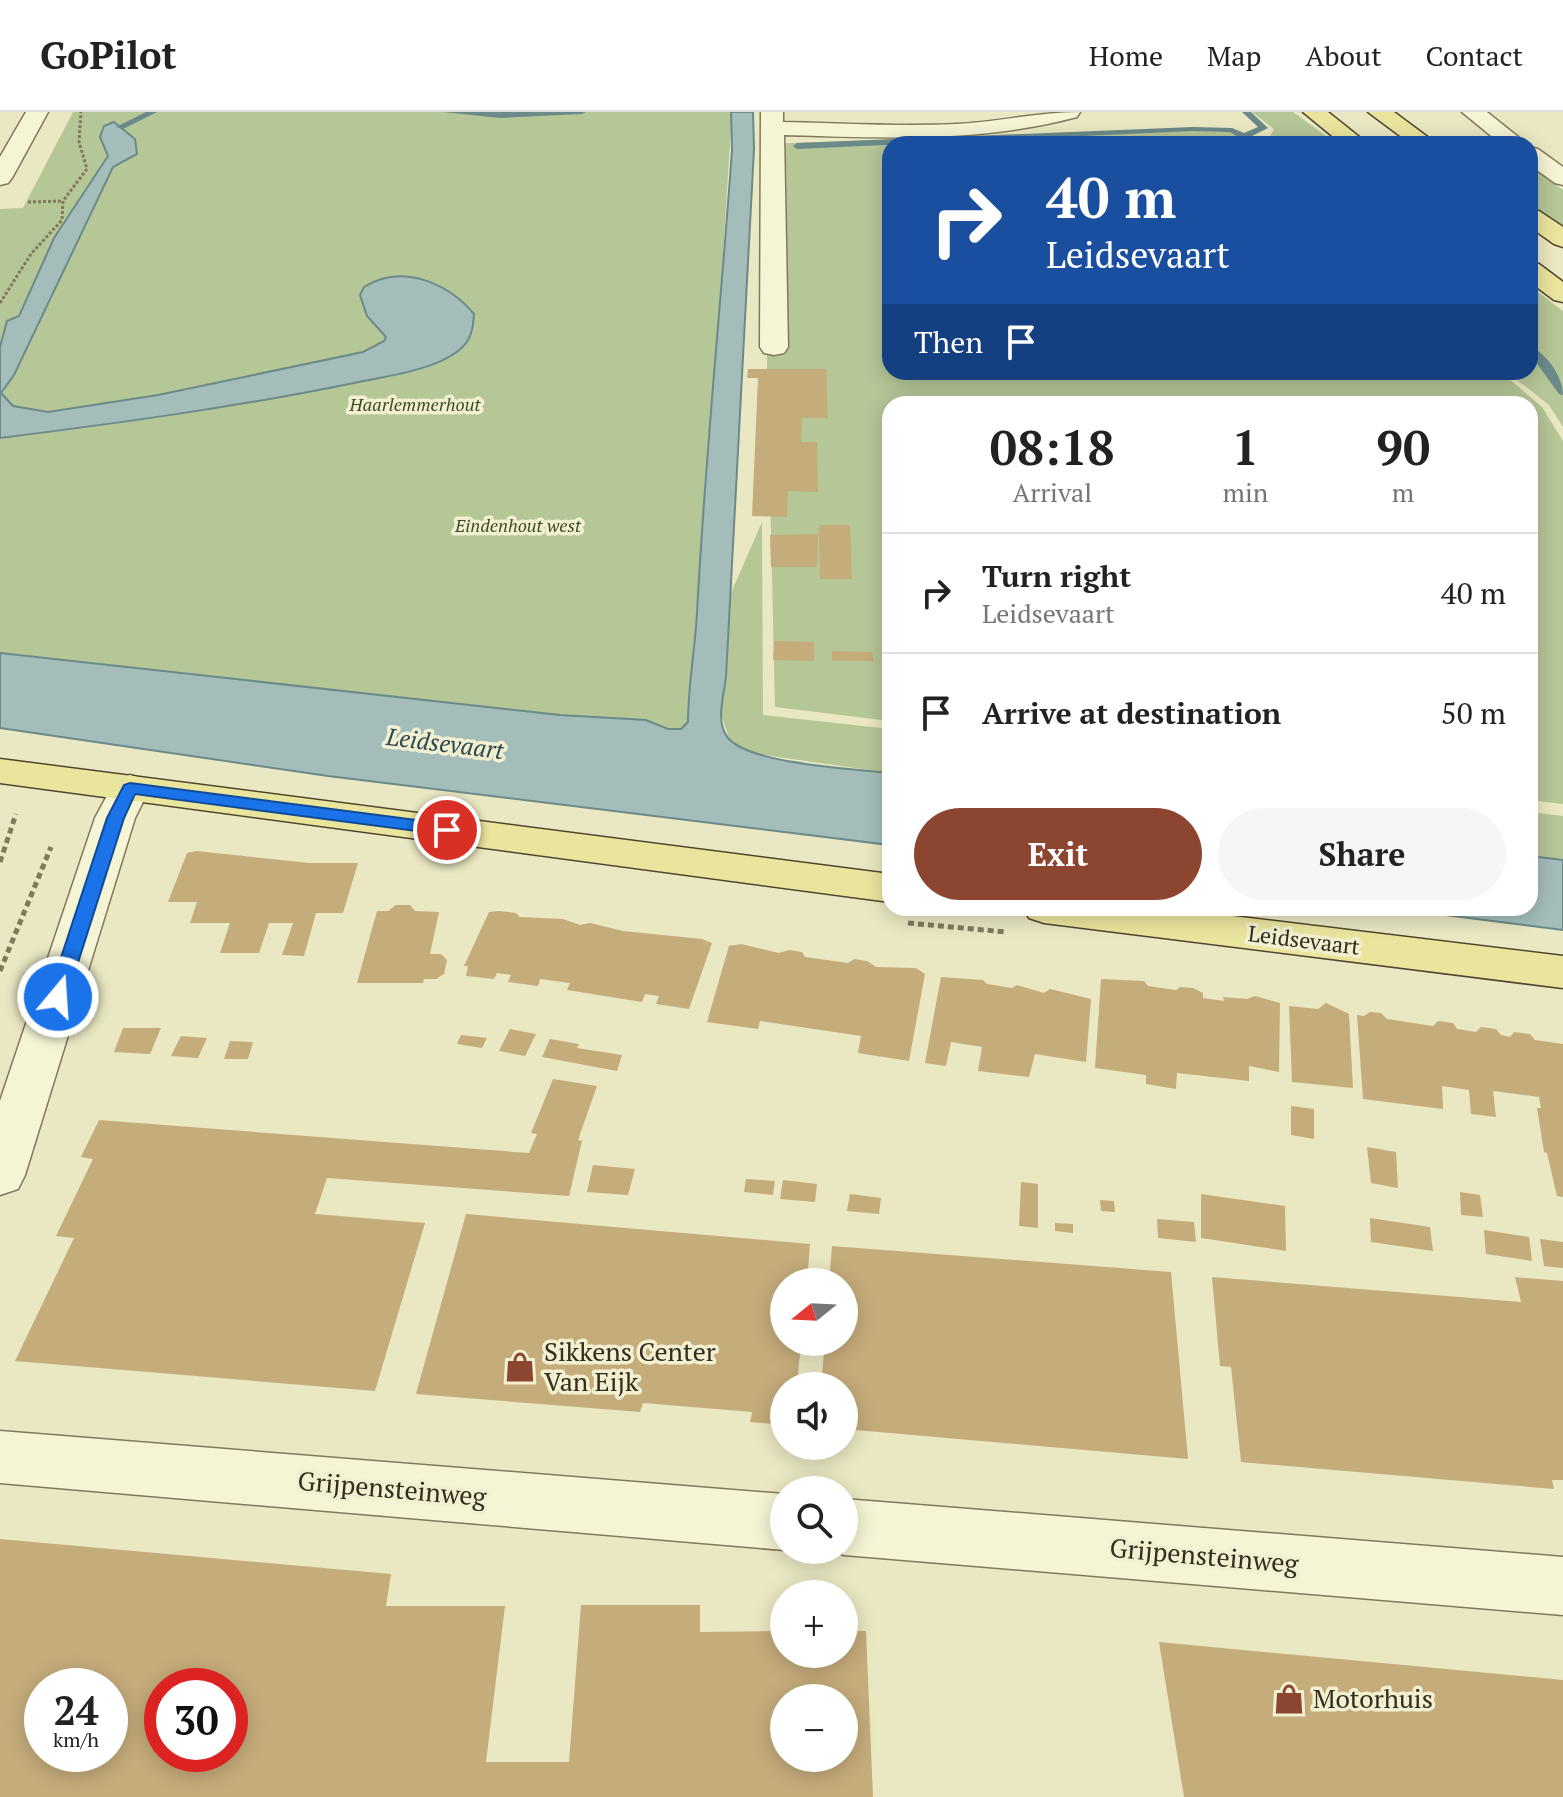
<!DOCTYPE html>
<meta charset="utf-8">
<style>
:root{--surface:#fff;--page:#f6f6f6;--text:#222;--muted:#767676;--line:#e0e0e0;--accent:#8c4630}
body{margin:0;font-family:"PT Serif",serif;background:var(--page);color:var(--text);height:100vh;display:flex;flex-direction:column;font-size:30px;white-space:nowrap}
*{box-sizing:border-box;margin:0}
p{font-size:26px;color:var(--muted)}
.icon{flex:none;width:44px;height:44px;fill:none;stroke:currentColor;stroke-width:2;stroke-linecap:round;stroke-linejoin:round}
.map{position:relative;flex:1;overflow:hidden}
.drawer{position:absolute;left:882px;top:284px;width:656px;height:520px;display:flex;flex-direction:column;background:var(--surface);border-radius:24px;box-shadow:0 4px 20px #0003}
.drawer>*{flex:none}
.banner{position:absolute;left:882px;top:24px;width:656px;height:244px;border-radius:24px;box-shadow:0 4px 20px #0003;background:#1a4fa0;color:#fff;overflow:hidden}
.needle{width:52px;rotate:252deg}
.tools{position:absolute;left:770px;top:1156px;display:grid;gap:16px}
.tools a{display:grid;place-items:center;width:88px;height:88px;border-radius:50%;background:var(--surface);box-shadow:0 4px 20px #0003;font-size:40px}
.speed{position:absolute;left:24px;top:1556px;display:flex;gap:16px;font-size:40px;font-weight:700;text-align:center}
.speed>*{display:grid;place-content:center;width:104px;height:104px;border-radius:50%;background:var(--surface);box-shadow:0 4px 20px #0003;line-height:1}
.speed small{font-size:20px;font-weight:400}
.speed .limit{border:12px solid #d22;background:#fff;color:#111}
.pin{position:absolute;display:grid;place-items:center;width:68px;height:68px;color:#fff;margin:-34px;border:4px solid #fff;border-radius:50%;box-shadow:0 2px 8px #0007}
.me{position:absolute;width:88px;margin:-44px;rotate:18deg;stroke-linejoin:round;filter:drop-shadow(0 0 6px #0008)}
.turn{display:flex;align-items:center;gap:28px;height:168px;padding:0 32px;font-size:36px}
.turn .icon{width:104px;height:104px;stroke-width:2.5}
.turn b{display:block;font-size:56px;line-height:68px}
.then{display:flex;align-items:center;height:76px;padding:0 32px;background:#0003;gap:16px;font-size:30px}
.eta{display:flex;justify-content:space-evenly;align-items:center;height:136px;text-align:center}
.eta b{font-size:48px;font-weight:800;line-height:56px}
.action{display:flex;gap:16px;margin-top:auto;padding:16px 32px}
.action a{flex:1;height:92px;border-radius:48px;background:var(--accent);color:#fff;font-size:32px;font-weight:800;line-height:92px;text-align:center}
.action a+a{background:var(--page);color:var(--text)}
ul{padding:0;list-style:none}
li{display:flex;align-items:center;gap:24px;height:120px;padding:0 32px;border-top:2px solid var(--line)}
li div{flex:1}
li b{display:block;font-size:30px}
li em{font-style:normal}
header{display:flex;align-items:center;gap:48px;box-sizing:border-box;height:112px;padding:0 40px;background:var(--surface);border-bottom:2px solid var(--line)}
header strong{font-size:38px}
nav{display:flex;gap:44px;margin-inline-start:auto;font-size:28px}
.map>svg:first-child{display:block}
</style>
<header>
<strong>GoPilot</strong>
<nav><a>Home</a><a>Map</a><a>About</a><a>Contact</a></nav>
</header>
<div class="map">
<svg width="1563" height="1685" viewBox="0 0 1563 1685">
<rect width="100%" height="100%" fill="#eae8c2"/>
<path fill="#b5c697" d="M73,0h659l-40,638 -692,-92v-265l109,-226 3,-22 -7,-1 3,12 -54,82 -36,78 -18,31v-138l23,-1z
M1252,0h41l44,32h-71l8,-15z
M1217,17l29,5 18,10h-374v228h611l41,35 21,34v363l-33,-4v-396h-640v317l-115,-14 -13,-563z
M1530,54l33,24v41l-33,-23z
M1530,174l33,25v116l-14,-22 -42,-33h23z
M762,410l1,193 127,14v44l-140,-20 -21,-14 -8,-26 10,-120z
M1530,700l33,4v44l-33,-4z"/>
<path fill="#a4bdbb" stroke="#6c8a8a" stroke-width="2" d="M731,0h22l1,37 -28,528c-2,18 -11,45 2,61 22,26 126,31 162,35v72l-562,-69 -328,-48v-75l560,62 86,5 22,9h13l7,-7c0,-36 7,-72 9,-109 8,-155 24,-308 35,-463z
M114,10l21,17 2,15 -24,13 -99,208 -13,18 12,13 35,6 110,-17 205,-43 21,-11 2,-4 -19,-21 -7,-21 4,-8c38,-24 84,-4 110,27 -1,16 -3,27 -16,37 -26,20 -72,25 -104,32 -117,24 -235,40 -354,55v-91l7,-26 12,-5 35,-78 54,-82 -8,-19 4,-11z
M1530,744l33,4v70l-173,-22h140z"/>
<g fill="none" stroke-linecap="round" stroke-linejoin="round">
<path fill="#6c8a8a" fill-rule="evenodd" d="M146,0h11l-34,17 -7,-2z
M443,0h143l-4,2 -82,4z
M1242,0h9l17,16 -18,9 9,7h-9l-20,-12 -37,-1 -396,18 -4,-3 4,-3 396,-16 39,1 12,5 14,-6z
M1530,234c17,8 33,31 33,49l-4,-1 -29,-40z"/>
</g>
<path fill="#c5ac7b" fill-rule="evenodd" d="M748,257h78l2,49h-26l-1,24h16l1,50 -30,-1 -1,26 -35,-1 6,-138h-11z
M819,413h31l2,54h-32z
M818,422l-1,33h-46l-1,-32z
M774,529l40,1v19l-41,-1z
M832,539l40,1 2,9h-42z
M196,739l113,12h49l-15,50h-27l-12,43 -22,-1 11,-32h-24l-10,30h-39l10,-30h-40l7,-21h-29l19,-49z
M396,793h14l5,6 24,1 -9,42h11l6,6 -3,14 -8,5h-12l-1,4h-66l20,-72h11z
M499,799l17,2 4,4 43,2 17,6 10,-2 33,8 79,8 10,4 -23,66 -33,-5 3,-8 -14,-2 -3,8 -75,-12 3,-7 -30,-4 -2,7 -30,-4 3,-7 -14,-2 -3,6 -28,-3 2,-10h-4l25,-54z
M741,832l38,9 10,-3 13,2 3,5 43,6 6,-4 13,2 9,6 40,1 9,6 -16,87 -51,-8 3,-17 -101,-15 -2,8 -51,-7 22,-76z
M941,865l42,3 4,4 25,4 5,-3 27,8 6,-4 41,10 -5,63 -51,-8 -6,23 -51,-6 4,-24 -31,-5 -5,24 -21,-3z
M1101,867l43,2 4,5 28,4 4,-3 13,1 10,5v5l21,3 -1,-4 24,2 8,-3 25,7 -1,69 -30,-6v15l-72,-8 -1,16 -30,-5v-9l-51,-7z
M1326,891l23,11 4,74 -61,-6 -3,-76 29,3z
M1370,900l11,1 6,6 46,7 5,-5 15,2 4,6 19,3 5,-5 15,2 5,6 9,2 4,-5 16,2 5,6 28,4v153l-6,-1 -10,-43 -3,-1 -7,-44h4l-2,-11 -46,-6 3,26 -25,-3 -2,-24 -27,-4 1,23 -80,-10 -6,-84 7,1z
M123,916h38l-11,26 -36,-2z
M510,917l26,5 -11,22 -26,-5z
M461,923l26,3 -5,10 -25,-4z
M181,924l26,2 -9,20 -27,-2z
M550,927l29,5 -2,4 45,7 -5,16 -75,-14z
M230,929l23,1 -5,17h-24z
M553,967l44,7 -19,54 4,1 -13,55 -242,-18 -12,36 110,9 -50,168 -360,-30 59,-123 -18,-2 37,-77 -12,-2 18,-37 430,33 8,-19 -6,-1z
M1291,994l23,3v30l-23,-4z
M1367,1035l29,5 2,36 -27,-5z
M593,1053l42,4 -7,26 -41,-3z
M746,1067l29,2 -2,14 -29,-3z
M783,1068l34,4 -2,18 -35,-3z
M1021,1070l17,2v44l-19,-2z
M1460,1080l20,3 3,22 -22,-2z
M850,1082l31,4 -2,16 -32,-3z
M1201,1082l84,12 1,45 -85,-13z
M1100,1088l14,1 1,11 -14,-1z
M466,1102l344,30 -3,38h-23v60h17l-4,44h-13v39l-34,-3 2,-10 -109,-9 -3,9 -224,-18z
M1370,1106l60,9 3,24 -62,-9z
M1157,1107l37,3 2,20 -38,-4z
M1055,1111l18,1v9l-18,-2z
M1484,1118l45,7 3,24 -46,-7z
M1540,1127l23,3v26l-19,-2z
M832,1134l339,26 17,187 -344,-30v-43h-23l4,-44h19v-60h-15z
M1212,1165l309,25 -6,-25 48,4v199h-11l2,9 -313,-27 -10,-95 -11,-1z
M0,1427l391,35 -5,32h119l-19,156h83l12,-157h119v27l84,-1v23h60v-23h22l7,166h-873zM42,1574h68v68h-68zM162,1574h68v68h-68zM784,1586h60v60h-60z
M1159,1530l404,38v117h-379z"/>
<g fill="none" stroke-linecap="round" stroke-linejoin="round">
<g stroke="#82795b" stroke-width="3">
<path id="minor" d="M26,0h22l-36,66 -4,5 -8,2v-28z
M761,0h22v10c58,1 116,5 174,2 42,-2 81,-12 123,-12l-3,5c-98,26 -193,21 -293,18l4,212 -4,6 -10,2 -10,-2 -4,-6z
M1462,0h25l40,32h-26z
M1530,35l8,2 25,18v18l-8,-2 -25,-18z
M130,663l14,4 6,9 -15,30 -110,357 -7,14 -18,6v-94l95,-283 21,-39z
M0,1319l784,63v56l-784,-67z
M844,1387l719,58v58l-719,-60 -12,-5h12z"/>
</g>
<g stroke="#50462f" stroke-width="3">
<path id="major" d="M1303,0h25l40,32h-26z
M1368,0h26l43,32h-26z
M1530,97l9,2 24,16v20l-9,-3 -24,-17z
M1530,150l9,2 24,18v20l-9,-2 -24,-18z
M0,647l890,115v28l-890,-119z
M1023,796h143l397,48v32l-519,-65 -15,-5z"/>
</g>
<path stroke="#82795b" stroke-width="3" stroke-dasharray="3 2" stroke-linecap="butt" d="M28,90l35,-1
M0,191l31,-49 31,-34 1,-19 24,-32 -8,-27 2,-30"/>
<path stroke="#82795b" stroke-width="5" stroke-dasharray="6 4" stroke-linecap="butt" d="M0,750l16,-48
M908,811l98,9
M0,859l51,-124"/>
<use href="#minor" fill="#f5f4d5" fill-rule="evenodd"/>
<use href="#major" fill="#eae59d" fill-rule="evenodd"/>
</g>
<path fill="#1a73e8" stroke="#114b97" stroke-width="2" d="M130,671l317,41 8,6 -8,5 -312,-41 -11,24 -57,179 -9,6 -7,-2 -3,-4 59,-179 17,-33z"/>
<defs>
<g id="shop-bare" transform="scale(2.4)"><path d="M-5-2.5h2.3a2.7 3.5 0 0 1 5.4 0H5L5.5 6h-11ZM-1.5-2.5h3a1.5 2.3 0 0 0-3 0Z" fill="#8c4630" stroke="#f2f0d1" stroke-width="2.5" paint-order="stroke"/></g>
</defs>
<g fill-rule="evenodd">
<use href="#shop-bare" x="520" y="1255"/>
<use href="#shop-bare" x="1289" y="1587"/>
</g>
<g text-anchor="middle" stroke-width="7" stroke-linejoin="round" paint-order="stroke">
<g font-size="18" font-style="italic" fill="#3a4e26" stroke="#f2f0d1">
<text x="415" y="299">Haarlemmerhout</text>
<text x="518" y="420">Eindenhout west</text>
</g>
<g font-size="22" fill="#332d1e" stroke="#f2f0d1">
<text transform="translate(1304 828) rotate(7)" y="8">Leidsevaart</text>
</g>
<g font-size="24" font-style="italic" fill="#2e4b51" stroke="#f2f0d1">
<text transform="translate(445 632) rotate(7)" y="8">Leidsevaart</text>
</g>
<g font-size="26" fill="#332d1e" stroke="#f2f0d1" text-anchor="start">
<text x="544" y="1249">Sikkens Center<tspan x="544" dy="30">Van Eijk</tspan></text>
<text x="1313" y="1596">Motorhuis</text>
</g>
<g font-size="26" fill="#332d1e" stroke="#f2f0d1">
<text transform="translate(392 1377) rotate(5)" y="9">Grijpensteinweg</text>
<text transform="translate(1204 1444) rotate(5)" y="9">Grijpensteinweg</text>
</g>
</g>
</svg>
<div class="tools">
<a><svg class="needle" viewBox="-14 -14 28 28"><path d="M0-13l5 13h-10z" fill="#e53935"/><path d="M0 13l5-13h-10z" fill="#767676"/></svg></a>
<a><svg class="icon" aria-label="sound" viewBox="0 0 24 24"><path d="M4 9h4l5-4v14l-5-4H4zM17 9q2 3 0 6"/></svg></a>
<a><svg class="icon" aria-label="search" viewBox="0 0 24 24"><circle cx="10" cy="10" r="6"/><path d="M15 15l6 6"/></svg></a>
<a>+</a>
<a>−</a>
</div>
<div class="speed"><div>24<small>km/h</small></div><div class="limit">30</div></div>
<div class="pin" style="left:447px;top:718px;background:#d93025"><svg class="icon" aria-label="arrive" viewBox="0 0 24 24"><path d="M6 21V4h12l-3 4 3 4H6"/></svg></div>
<svg class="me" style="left:58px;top:885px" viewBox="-20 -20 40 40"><circle r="17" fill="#1a73e8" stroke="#fff" stroke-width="3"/><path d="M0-11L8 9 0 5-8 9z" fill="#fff"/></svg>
<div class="banner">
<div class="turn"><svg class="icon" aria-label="right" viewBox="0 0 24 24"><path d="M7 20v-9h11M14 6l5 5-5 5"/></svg><div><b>40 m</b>Leidsevaart</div></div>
<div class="then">Then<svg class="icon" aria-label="arrive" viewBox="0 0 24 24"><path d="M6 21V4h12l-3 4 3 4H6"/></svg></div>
</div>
<section class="drawer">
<div class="eta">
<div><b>08:18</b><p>Arrival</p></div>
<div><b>1</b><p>min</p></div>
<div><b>90</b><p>m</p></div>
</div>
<ul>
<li><svg class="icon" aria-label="right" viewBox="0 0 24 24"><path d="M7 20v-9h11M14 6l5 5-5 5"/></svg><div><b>Turn right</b><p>Leidsevaart</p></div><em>40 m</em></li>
<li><svg class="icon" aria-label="arrive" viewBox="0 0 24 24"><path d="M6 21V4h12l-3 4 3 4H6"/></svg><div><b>Arrive at destination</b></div><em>50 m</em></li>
</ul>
<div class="action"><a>Exit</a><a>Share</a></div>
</section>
</div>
